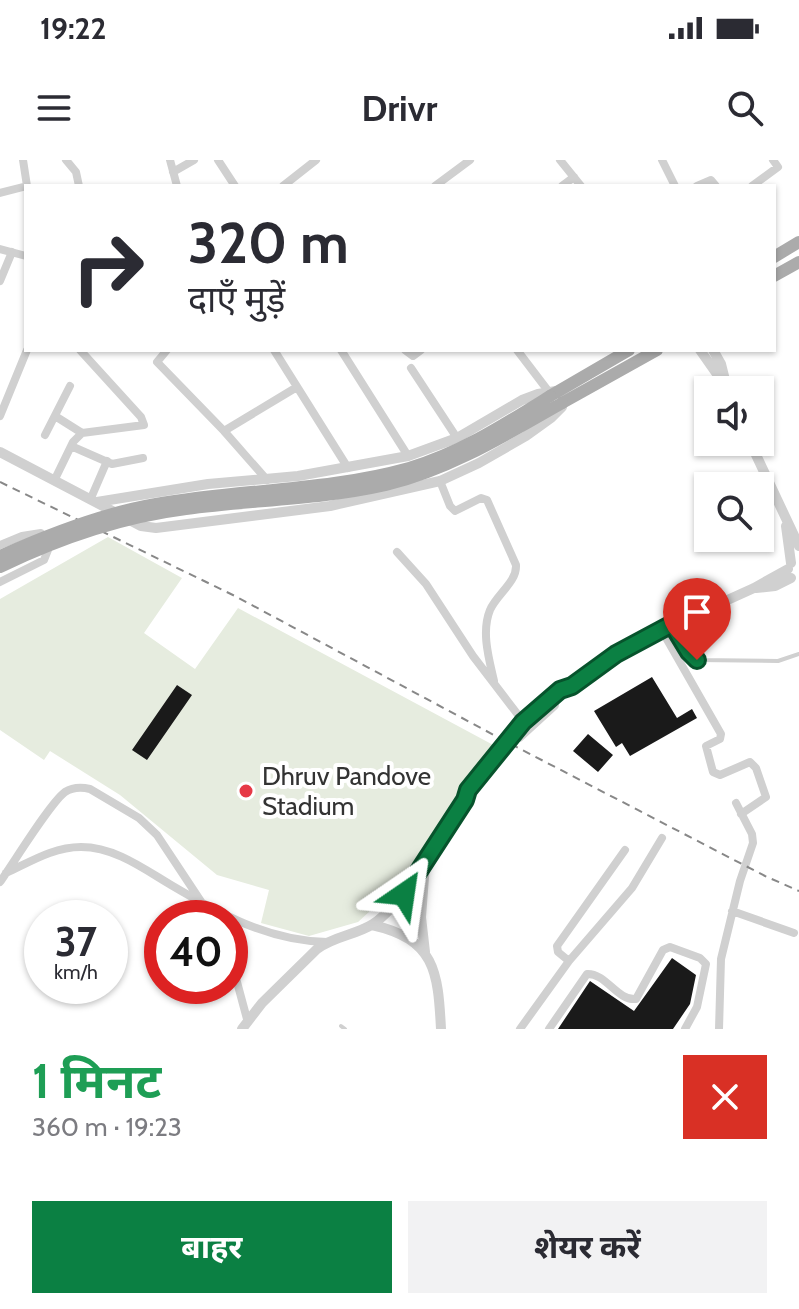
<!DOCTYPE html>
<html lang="hi">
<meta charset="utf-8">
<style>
:root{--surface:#fff;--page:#f2f2f3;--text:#2b2b33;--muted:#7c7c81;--accent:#0b8043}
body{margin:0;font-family:Cabin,"Noto Sans Devanagari",sans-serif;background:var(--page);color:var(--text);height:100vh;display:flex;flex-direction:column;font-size:30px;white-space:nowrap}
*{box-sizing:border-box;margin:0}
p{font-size:26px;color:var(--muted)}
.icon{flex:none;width:44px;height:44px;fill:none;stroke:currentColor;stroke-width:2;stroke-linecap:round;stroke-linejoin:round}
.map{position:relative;height:869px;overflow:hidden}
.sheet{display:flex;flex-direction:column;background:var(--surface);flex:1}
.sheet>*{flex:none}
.hud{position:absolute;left:24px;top:24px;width:752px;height:168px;border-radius:0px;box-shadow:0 2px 6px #0004;background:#fff;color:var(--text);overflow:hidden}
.buttons{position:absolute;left:694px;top:216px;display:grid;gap:16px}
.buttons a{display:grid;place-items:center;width:80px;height:80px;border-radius:0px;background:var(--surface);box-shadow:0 2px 6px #0004;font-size:40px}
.speed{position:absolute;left:24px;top:740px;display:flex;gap:16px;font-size:40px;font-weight:700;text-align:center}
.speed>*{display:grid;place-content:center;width:104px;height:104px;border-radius:50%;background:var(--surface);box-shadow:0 2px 6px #0004;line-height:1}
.speed small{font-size:20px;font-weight:400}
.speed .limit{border:12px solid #d22;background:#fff;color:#111}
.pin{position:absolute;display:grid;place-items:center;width:68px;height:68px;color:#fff;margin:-82px -34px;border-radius:50% 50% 50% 0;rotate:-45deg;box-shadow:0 0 8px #0007}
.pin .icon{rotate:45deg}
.me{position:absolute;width:88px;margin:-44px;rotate:32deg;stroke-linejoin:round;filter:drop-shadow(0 0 6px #0008)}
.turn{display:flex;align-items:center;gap:28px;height:168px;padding:0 32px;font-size:36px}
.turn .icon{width:104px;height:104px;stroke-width:2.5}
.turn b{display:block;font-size:56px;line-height:68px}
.round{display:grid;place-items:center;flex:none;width:84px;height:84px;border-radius:0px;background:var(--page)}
.summary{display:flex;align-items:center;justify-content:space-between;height:136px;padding:0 32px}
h1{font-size:48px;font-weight:700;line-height:60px;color:#1e9e55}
.button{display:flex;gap:16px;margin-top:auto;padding:16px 32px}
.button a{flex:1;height:92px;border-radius:0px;background:var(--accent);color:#fff;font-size:32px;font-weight:700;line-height:92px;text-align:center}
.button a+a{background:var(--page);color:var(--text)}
.status{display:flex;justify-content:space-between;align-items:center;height:56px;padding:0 40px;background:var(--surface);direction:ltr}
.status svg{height:22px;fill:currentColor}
header{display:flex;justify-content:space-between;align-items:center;height:104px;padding:0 32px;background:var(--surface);font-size:36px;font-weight:700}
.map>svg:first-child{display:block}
</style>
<div class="status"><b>19:22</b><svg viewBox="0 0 49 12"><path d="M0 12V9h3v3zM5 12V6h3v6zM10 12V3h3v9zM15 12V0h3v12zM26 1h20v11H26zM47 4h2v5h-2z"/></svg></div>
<header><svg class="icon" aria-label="menu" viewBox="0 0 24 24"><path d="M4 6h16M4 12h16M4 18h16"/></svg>Drivr<svg class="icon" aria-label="search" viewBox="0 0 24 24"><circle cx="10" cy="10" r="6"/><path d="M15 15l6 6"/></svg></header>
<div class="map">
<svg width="799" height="869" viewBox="0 0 799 869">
<rect width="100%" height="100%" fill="#fff"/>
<path fill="#e6ecdf" d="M108,377l74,41 -38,55 51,36 43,-61 259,139 -105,144 -34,31 -49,14 -48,-13 8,-33 -52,-15 -97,-80 -70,-44 -6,9 -44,-30v-131z"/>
<path fill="#1a1a1a" d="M652,517l25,41 15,-9 5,9 -67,38 -8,-13 -6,4 -22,-36z
M177,525l15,10 -45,65 -15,-10z
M588,574l25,21 -15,17 -25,-21z
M672,798l24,17 -6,29 -17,25h-115l32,-48 44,30z"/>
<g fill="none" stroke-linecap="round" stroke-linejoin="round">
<path stroke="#d0d0d0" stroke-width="4" d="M673,465l16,27 8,8 81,1 21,-7
M341,866l4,3"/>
<path stroke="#d0d0d0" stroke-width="8" d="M23,0l4,26
M66,0l10,12 3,14
M170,0l7,26
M218,0l17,26
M560,0l21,26
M662,0l13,26
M173,12l21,-12
M283,26l33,-26
M435,26l35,-26
M562,26l12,-9
M697,26l14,-6 5,6
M752,26l26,-19 -5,-7
M0,33l27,-7
M0,89l26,7
M0,121l12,-29
M167,190l-10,12 67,69 43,49
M274,190l74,118
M341,190l67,106
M405,190l8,6 8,-6
M517,190l32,42
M411,208l46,70
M0,256l27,-66
M55,256l27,17
M224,271l73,-44
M45,275l25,-49
M71,286l41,18 31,-6
M55,319l18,-37 9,-9 62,-8 -3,-8 -61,-67
M440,321l10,25 5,5 26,-13 6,2 29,65c1,17 -19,29 -26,45 -9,22 -1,49 4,71
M91,338l16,-37
M0,385l22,-9 19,-3 7,17 -4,10 -44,22
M397,392l29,32 47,72 52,68
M661,469l60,105 -1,5 -14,7 7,26 7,3 30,-13 6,6 10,29 -25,17
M6,713c24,-11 47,-26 75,-26 34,0 63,22 90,38 49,29 98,56 156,57
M0,722c13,-18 50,-79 65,-90 8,-5 16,-5 25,-3l49,29 18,17 55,83
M732,751l62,22
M230,796l17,63
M569,801l-11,-9 -1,-6 68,-96
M520,869l49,-68 63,-73 30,-50
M549,869l38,-55c19,-1 30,27 49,25l27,-49 7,-3 30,11 6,6 -9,43 -12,22
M719,869l2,-70 19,-78 13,-38 -1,-9 -16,-31"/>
<path stroke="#d0d0d0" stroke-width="10" d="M700,190l26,37
M713,190l8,14 5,20
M750,282l49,104
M0,292l141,74 15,2 174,-22 110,-25 39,-18 47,-27 25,-18 11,-11
M97,342l111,-18 90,-8 110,-20 49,-18 65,-38 16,-6 18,-3
M786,366l5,37
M756,428l19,-2 16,-8
M519,577l35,-32
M425,704l-4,53 4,35
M372,765c63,14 66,46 69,104
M242,869l20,-26 55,-54c17,-13 39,-14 56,-25 34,-23 68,-89 92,-124l3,-10 55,-68 37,-32 12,-4 44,-32 32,-18 106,-48 34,-19"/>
<path stroke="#ababab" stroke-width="12" d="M774,97l25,-15
M774,116l25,-14
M550,236l79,-46
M562,243l95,-53"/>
<path stroke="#888" stroke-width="2" stroke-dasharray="8 6" stroke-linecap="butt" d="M0,322l235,114 270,145 260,135 34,15"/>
<path stroke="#ababab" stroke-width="12" d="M0,396c49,-22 103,-43 156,-52 84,-15 171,-13 253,-36 51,-15 96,-44 141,-72
M0,407c58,-28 122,-50 186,-58 66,-9 134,-9 200,-24 63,-15 120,-50 176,-82"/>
</g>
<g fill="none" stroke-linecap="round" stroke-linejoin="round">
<g stroke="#07532c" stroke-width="20">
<path id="route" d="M404,734l61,-94 3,-10 55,-68 37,-32 12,-4 44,-32 56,-30 17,28 8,8"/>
</g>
<use href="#route" stroke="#0b8043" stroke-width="14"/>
</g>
<circle fill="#e63946" stroke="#fff" stroke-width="3" cx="246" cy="631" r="8"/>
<g text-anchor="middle" stroke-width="8" stroke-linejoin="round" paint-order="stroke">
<g font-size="26" fill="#333" stroke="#fff" text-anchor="start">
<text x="262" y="625">Dhruv Pandove<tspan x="262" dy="30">Stadium</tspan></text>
</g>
</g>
</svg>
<div class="buttons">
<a><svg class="icon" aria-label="sound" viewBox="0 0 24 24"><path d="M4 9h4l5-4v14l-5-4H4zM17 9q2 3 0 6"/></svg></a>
<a><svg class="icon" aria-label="search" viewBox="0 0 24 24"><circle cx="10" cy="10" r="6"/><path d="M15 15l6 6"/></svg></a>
</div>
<div class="speed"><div>37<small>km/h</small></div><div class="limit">40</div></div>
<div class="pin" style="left:697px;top:500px;background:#d93025"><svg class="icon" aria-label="arrive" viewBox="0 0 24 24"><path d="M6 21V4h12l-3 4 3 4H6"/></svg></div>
<svg class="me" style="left:404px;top:734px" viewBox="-20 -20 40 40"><path d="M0-17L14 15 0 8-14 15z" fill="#0b8043" stroke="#fff" stroke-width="4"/></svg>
<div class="hud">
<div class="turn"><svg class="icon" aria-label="right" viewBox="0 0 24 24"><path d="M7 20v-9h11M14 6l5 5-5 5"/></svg><div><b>320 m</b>दाएँ मुड़ें</div></div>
</div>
</div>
<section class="sheet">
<div class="summary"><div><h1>1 मिनट</h1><p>360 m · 19:23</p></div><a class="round" style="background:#d93025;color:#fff"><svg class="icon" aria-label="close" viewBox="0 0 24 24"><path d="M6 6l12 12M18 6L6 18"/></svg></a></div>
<div class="button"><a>बाहर</a><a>शेयर करें</a></div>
</section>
